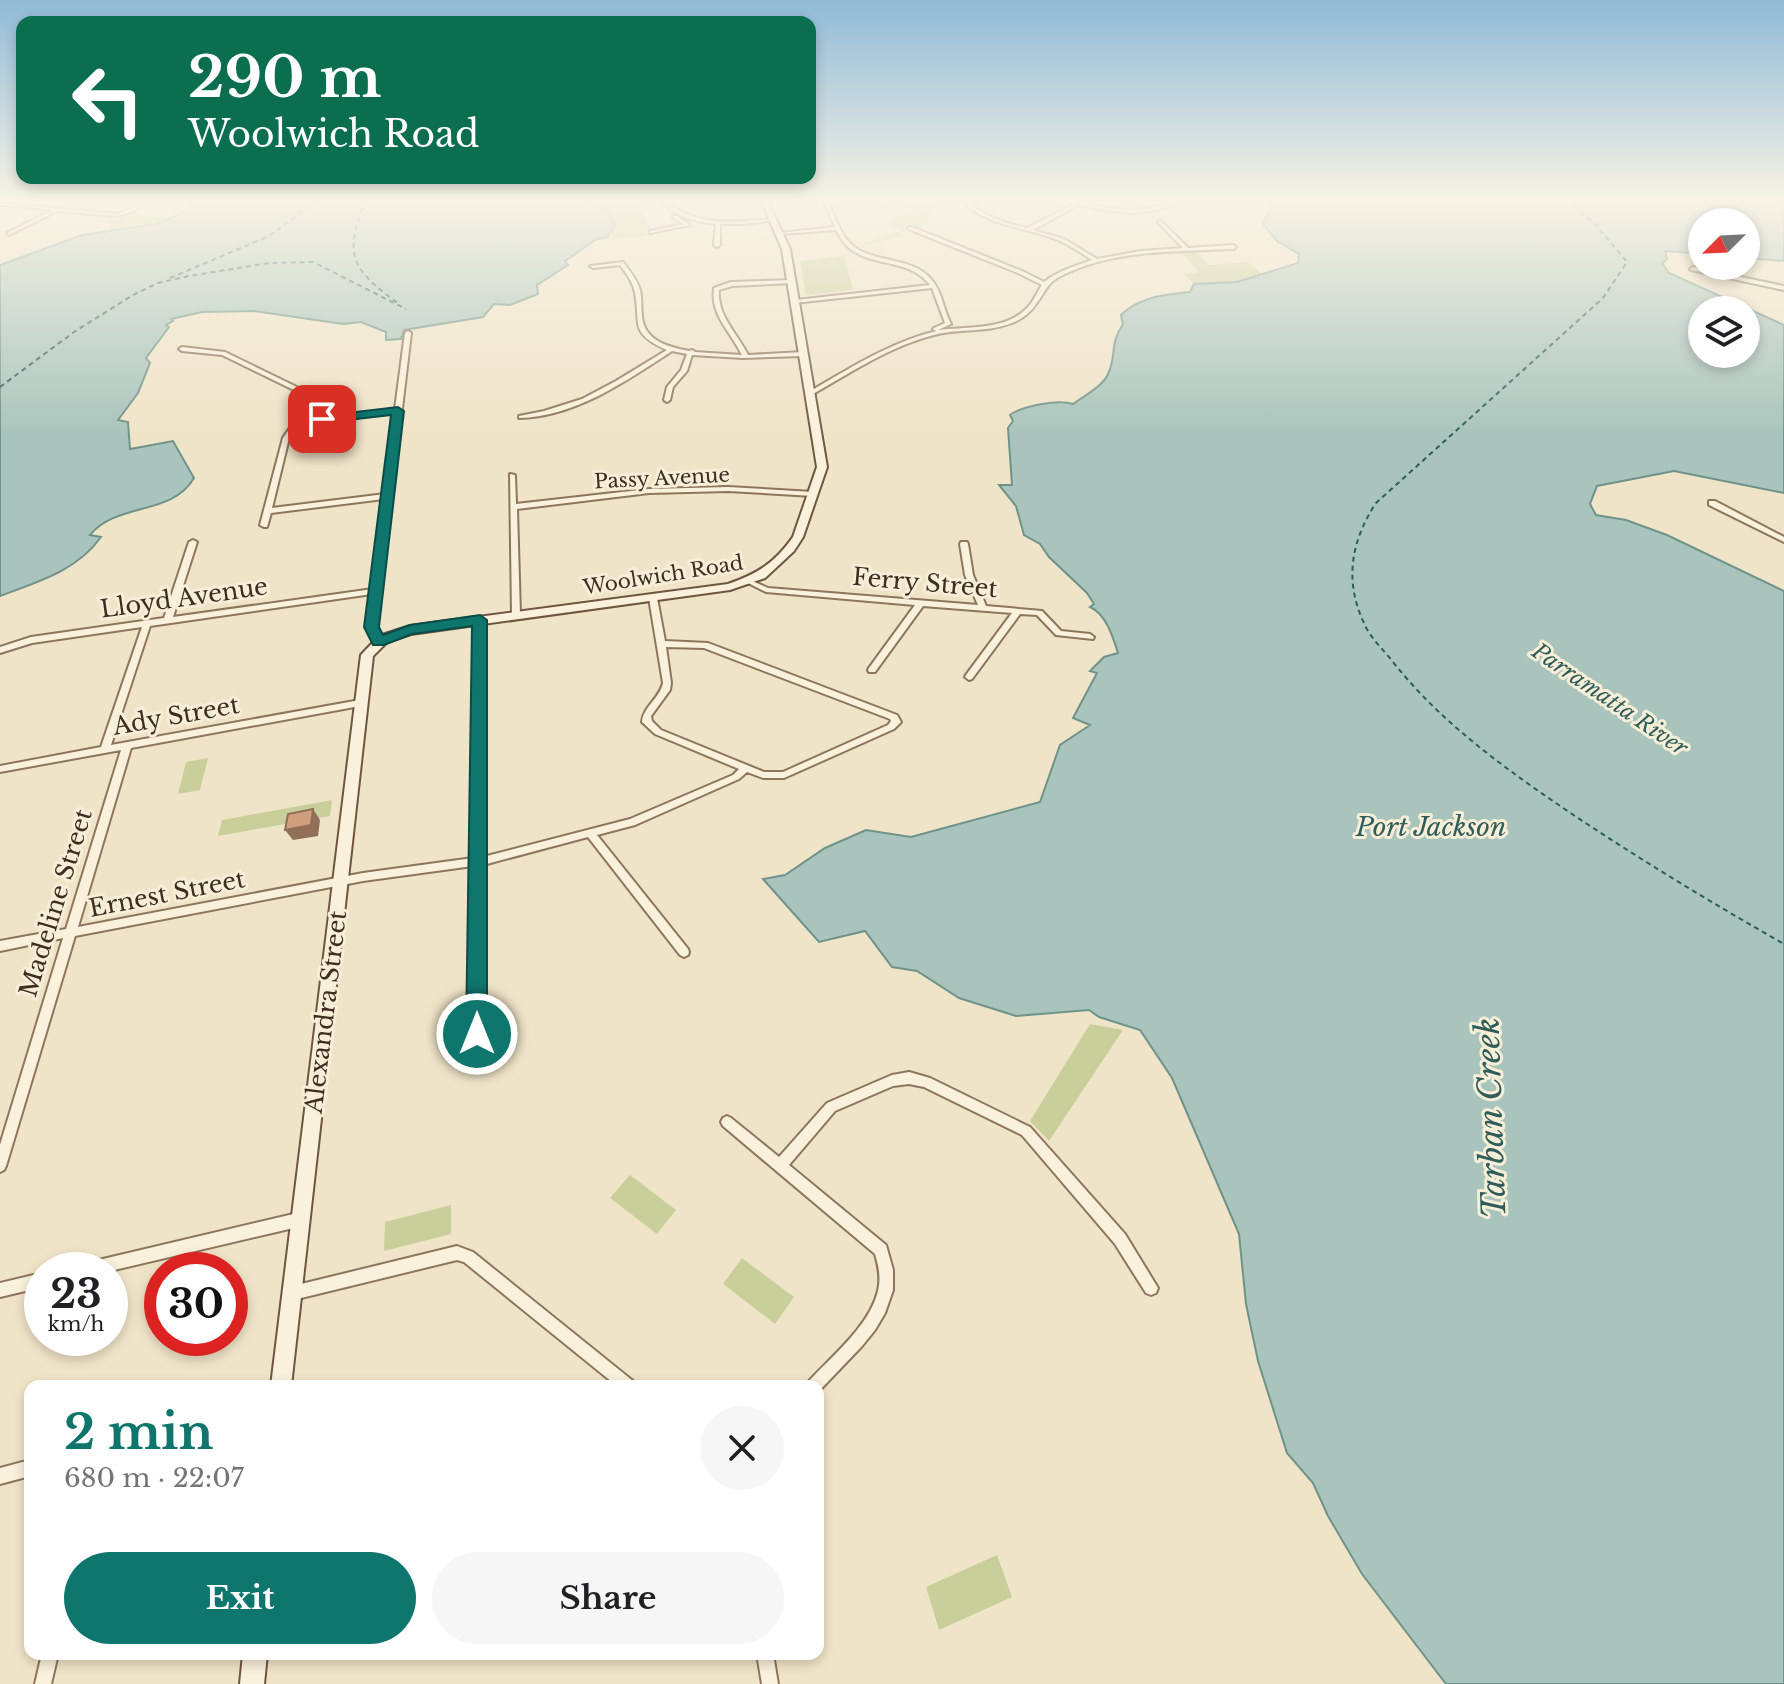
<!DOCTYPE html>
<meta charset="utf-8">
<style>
:root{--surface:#fff;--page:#f6f6f6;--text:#202124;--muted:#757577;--accent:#0f766e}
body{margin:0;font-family:"Libre Baskerville",serif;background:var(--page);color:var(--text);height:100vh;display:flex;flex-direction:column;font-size:30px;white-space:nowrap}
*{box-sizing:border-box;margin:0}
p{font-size:26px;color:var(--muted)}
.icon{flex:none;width:44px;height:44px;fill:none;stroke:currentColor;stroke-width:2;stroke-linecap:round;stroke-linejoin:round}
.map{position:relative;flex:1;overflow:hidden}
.side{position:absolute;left:24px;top:1380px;width:800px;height:280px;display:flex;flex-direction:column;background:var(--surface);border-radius:16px;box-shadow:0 4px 12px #0003}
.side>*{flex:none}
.hud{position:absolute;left:16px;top:16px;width:800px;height:168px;border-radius:16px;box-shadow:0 4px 12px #0003;background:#0b6e4f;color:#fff;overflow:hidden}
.needle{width:52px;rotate:246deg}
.fabs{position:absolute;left:1688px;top:208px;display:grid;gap:16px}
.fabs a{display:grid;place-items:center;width:72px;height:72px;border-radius:50%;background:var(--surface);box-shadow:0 4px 12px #0003;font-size:40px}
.speed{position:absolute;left:24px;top:1252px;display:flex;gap:16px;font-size:40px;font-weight:700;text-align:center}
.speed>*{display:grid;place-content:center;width:104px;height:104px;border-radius:50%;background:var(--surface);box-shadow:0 4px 12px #0003;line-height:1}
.speed small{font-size:20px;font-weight:400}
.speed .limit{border:12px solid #d22;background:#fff;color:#111}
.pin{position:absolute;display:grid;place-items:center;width:68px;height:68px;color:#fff;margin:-34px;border-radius:16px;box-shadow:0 4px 12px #0006}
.me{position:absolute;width:88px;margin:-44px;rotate:0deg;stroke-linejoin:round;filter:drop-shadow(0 0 6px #0008)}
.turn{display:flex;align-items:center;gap:28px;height:168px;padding:0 40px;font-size:36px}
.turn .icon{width:104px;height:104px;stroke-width:2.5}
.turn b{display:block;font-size:56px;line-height:68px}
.round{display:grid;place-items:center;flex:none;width:84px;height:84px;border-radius:42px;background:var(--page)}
.head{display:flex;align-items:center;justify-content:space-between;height:136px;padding:0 40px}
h1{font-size:48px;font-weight:700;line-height:60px;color:var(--accent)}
.primary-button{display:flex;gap:16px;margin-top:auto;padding:16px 40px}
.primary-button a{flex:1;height:92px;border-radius:48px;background:var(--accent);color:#fff;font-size:32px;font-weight:700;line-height:92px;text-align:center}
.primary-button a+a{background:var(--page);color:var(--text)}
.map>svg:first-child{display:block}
</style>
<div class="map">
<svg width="1784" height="1684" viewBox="0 0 1784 1684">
<rect width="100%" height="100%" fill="#f0e4c8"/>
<path fill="#c9cf9b" d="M581,200l52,2 11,10 6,18 -4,3 9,2 -60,6c9,-5 21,-6 20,-21l-9,-9z
M880,200h47l8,12 -11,12 -24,9 3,3 -45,10 45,-16 -20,-8 32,-13 -10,-4 -28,2z
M131,213l39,6 -14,5 -45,7 -3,-13z
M1196,251l13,14 39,-3 16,14 -33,8h-37l-10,-10 15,-2 -18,-20z
M844,256l9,34 -47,5 -6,-34z
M208,758l-8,32 -22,4 8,-32z
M332,800l-2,16 -112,20 4,-16z
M1090,1024l33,6 -74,111 -19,-20z
M630,1175l46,35 -19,24 -47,-36z
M451,1205v29l-67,17 1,-29z
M742,1258l52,39 -19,27 -52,-40z
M997,1555l15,42 -73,33 -13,-43z"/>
<path fill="#a9c4bc" stroke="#6f938a" stroke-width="2" fill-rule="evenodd" d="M192,200h389l27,12 7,13 -8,12 -10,2 -32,22 3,4 -31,20 1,9 -28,11 -16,-1 -11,13 -79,13 -3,9 -15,1v-8l-25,-10 -18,2 -89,-13 -52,1 -31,7 2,2 -7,4 3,2 -23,31 4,5 -12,30 -20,27 10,2 2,27 43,-8 21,37c-22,38 -77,24 -104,57l11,2c-24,34 -64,45 -101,59v-331l82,-30 74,-11 32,-13z
M1274,200h510v61l-38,-3v-36h-44v32l-37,-3 2,8 -5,4 7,10 115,52v168l-110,-22 -77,15 -7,18 6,11 30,5 41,15 117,56v1093h-338l-84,-110 -34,-58 -15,-33 -26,-30 -29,-92 -12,-57 -7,-70 -67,-156 -32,-48 -41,-13 -10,-7 -73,6 -57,-18 -42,-27 -25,-4 -27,-36 -46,11 -56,-63 22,-4 40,-27 41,-18 45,7 129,-35 20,-57 30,-20 -17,-7 24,-45 -7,-2 14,-14 14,-4c-5,-16 -12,-39 -28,-46l4,-3 -7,-11 -38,-36 -9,-13 -16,-9 -8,-29 -17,-21h13l-4,-57 5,-7 -3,-6c12,-9 48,-16 63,-11 11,-8 30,-18 35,-30 9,-19 1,-29 15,-50l-2,-9c19,-19 44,-20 69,-23l4,-8 43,-2 61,-19 1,-9 -22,-13 -14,-17zM1702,310h44v44h-44z"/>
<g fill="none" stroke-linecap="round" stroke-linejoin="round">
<path stroke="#2f5d5a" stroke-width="2" stroke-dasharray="5 4" stroke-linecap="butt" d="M366,200c-23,56 -15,69 33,104
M1566,200l29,24 32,38 -24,36 -227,205c-25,38 -32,78 -12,120 6,15 19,26 29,39 49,62 114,108 179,152 69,46 140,89 212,130
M170,278l97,-41 52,-37
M0,387l74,-55 59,-37 25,-12 31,-7 80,-13 44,-1 93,47"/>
<g stroke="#8d765c" stroke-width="4">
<path id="street" d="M138,200h5l-9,11 -17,5 -60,-5 -48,24 -2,-2 46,-23 -53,-5v-2l117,11 13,-5z
M659,200h5c33,28 70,22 110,19l2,1 -32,4h-24v21l-3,2 -3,-2 2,-21c-23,-2 -40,-8 -57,-24z
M960,200h5c18,16 39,23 62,28l55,-28 4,1 -3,2c22,5 44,9 66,5 13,-2 26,-8 39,-8l-31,10 -23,3 -24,-2 -31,-6 -46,25 31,9 33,20 44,-8 42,-3 -25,-26 2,-2 28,28 45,-3 3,2 -3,2c-57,3 -122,0 -174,28 -12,6 -15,17 -23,27 -6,9 -14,15 -24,19 -25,10 -52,5 -78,12 -44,11 -82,37 -121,59h-4v-2c41,-24 80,-49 127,-61l-3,-2 1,-1 11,-5 -13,-35 -138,15v-2l2,-1 134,-15c-22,-28 -60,-17 -83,-39 -4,-4 -8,-11 -11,-16l-56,4 -2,-1 57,-6 -11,-25 4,1c8,14 12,32 24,42 23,19 59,11 79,34 11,12 12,30 20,45l-13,6c30,-4 68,1 90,-23 6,-6 9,-15 14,-22l-24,-12 -110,-44v-2h4l110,44 22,11c14,-11 31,-16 48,-22 -12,-8 -25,-17 -39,-22 -33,-11 -67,-13 -93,-38z
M673,216h4l13,9 -40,8v-2l34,-7 -11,-6z
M623,262c6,8 14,17 17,28 2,8 1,17 2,26 2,26 28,31 47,35l3,-1 3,2 47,3c-11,-23 -32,-40 -28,-67l17,-6 63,-2v2l-2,1 -60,3 -13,4c-2,26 18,43 29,65l55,-3 3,2 -3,2 -60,2 -51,-3 -5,16 -14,16 -3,13 -3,2 -3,-2 3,-13 14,-17 6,-16 -15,-3c-46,30 -97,66 -153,67v-2l25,-5 38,-12 34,-18 51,-31c-38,-17 -26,-25 -32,-57 -2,-11 -9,-20 -15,-28l-27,3 -3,-2z
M1693,267l91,19v4l-93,-20 -1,-1z
M408,331l3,2 -35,294 6,15 -1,2h-6l-7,-17 4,-33 -222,32 -39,119 249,-45 4,3 -4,3 -229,42 -53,179 285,-54 110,-15 3,-238 4,-3 4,3 -1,237 147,-38 103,-44 6,-6 -84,-35 -13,-12c1,-15 18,-24 21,-39l-14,-85 1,-2h3l4,2 8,43 43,2 189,72 4,7 -7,7 -110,49h-21l-16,-6 -8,7 -104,46 -38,10 91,114 1,3 -1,3 -4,2 -4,-2 -92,-118 -105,28v169l-2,4 -4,1 -4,-1 -2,-4 2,-168 -110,15 -288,55 -69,230 -2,4 -4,2v-27l63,-207 -63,13v-10l66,-12 55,-179 -121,22v-6l101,-19 41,-120 -110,16 -32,10v-6l31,-10 133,-19 25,-76 4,-2 4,2 -24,75 200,-28 11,-90 -113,14 -4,14h-3l-4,-2 23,-87 11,-16 6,-29 -78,-38 -40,-4 -3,-2 3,-2 43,5 80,39 -4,29 94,-11 10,-76zM395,413l-10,81 -113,14 17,-70 10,-14zM666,647l38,1 186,71 1,2 -3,4 -105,47h-19l-103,-42 -9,-9 -1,-5 19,-26 1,-7z
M510,474l5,1 1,29 133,-15 79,-2 85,5 4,2 -4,2 -85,-5 -79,2 -132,16 3,106 -4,3 -4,-3z
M1709,501h6l69,36v5l-75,-37z
M961,542h6l1,2 5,31 13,31 56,5 19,20 29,3 4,3 -1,2 -37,-4 -19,-20 -17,-1 -48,65 -3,1 -4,-3 1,-2 46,-62 -89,-7 -48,66h-6l-1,-2 1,-2 46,-63 -149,-13 -20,-10 4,-2 18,8 210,17 -13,-30 -5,-31z
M909,1072l21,6 100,49 95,107 33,54 -2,5 -5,2 -5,-2 -31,-49 -93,-109 -98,-48 -15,-3 -16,2 -58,25 -46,54 97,80 7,25v20l-8,23 -10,17 -13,16 -44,46v-6h-11l2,-5c23,-25 61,-56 69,-90 3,-13 1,-24 -3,-37l-152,-128 -2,-4 2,-4 4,-2 4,2 48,39 48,-54 65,-28z
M302,1212l5,2 2,5 -2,5 -5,2 -192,45 -31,-1 2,-5 5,-2z
M457,1246l16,6 160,129 2,5h-18l-153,-124 -7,-2 -164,40 -5,-2 -2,-5 2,-5 5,-2z
M42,1273v14l-42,10v-14z
M30,1460v16l-30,8v-16z
M42,1654h16l-7,30h-16z
M757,1654h16l5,30h-16z"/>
</g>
<g stroke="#6f573f" stroke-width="4">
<path id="secondary" d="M761,200h6l23,49 37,218 -24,70 -9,14 -29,27 -35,12 -319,44 -24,8 -14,14 -82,730h-20l90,-731 18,-19 31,-10 318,-42c29,-10 47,-21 65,-47l24,-70 -35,-218z
M243,1654h24l-3,30h-24z"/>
</g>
<use href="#street" fill="#faf1dc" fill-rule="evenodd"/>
<use href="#secondary" fill="#faf1dc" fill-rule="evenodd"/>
</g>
<path fill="#916f58" d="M313,809l7,11 -2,16 -25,4 -8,-10z"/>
<path fill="#cf9f7d" stroke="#916f58" stroke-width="2" d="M313,809l-2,16 -26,5 3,-16z"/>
<linearGradient id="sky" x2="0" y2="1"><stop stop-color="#8fbad6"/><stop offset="0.46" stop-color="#f8f3e6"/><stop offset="1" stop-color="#f8f3e6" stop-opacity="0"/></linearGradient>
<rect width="1784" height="436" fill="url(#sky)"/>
<path fill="#0f766e" stroke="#0a4d48" stroke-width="2" d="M398,407l6,4 -25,216 4,8 27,-10 70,-10 7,5v414l-3,7 -7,2 -8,-2 -3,-7 6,-408 -60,8 -28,11h-11l-9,-18 27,-212 -69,8 -6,-4 6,-3z"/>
<g text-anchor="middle" stroke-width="6" stroke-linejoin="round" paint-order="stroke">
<g font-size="20" fill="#3d2e20" stroke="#f7eed8">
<text transform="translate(662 478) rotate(-3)" y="7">Passy Avenue</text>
<text transform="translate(663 575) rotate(-9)" y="7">Woolwich Road</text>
</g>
<g font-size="22" font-style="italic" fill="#2f5d5a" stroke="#f7eed8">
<text transform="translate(1610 699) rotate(34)" y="8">Parramatta River</text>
</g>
<g font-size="24" fill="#3d2e20" stroke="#f7eed8">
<text transform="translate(925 583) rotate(5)" y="8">Ferry Street</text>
<text transform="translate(184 598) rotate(-8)" y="8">Lloyd Avenue</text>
<text transform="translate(176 716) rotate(-10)" y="8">Ady Street</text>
<text transform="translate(167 894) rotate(-11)" y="8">Ernest Street</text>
<text transform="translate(56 903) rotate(-73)" y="8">Madeline Street</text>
<text transform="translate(326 1012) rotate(-83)" y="8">Alexandra Street</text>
</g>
<g font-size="26" font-style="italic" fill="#2f5d5a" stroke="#f7eed8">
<text x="1431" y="836">Port Jackson</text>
</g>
<g font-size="32" font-style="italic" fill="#2f5d5a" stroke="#f7eed8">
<text transform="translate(1491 1118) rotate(-92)" y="11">Tarban Creek</text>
</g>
</g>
</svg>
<div class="fabs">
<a><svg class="needle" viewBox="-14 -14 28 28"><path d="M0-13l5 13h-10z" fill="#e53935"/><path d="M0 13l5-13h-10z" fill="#757577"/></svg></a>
<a><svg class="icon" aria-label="layers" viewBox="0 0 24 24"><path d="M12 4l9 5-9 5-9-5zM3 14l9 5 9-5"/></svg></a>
</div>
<div class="speed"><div>23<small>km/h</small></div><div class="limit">30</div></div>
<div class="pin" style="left:322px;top:419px;background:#d93025"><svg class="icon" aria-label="arrive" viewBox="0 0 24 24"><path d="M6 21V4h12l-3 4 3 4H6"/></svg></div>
<svg class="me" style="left:477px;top:1034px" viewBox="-20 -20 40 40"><circle r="17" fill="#0f766e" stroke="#fff" stroke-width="3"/><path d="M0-11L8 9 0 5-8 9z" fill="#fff"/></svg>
<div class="hud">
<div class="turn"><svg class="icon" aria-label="left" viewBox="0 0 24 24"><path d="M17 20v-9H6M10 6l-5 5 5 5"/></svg><div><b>290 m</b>Woolwich Road</div></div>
</div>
<section class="side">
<div class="head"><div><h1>2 min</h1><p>680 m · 22:07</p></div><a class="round"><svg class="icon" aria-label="close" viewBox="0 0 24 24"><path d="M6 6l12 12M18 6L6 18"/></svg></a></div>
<div class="primary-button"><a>Exit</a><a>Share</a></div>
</section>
</div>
